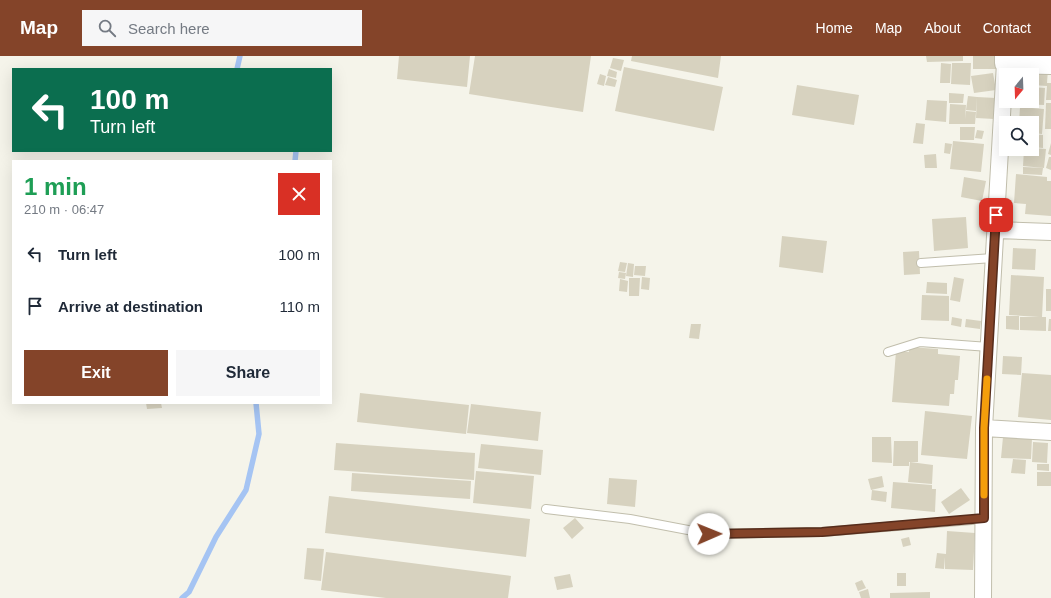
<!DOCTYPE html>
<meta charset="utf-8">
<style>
:root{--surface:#fff;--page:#f6f6f7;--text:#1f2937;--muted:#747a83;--accent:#844429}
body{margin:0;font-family:Arial,sans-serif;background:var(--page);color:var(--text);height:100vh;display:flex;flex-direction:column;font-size:15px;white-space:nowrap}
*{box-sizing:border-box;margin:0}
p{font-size:13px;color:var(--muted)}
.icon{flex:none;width:22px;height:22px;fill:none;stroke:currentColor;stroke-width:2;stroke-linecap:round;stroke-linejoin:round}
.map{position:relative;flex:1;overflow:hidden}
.panel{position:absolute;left:12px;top:104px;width:320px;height:244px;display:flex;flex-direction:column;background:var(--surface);border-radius:0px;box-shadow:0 4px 16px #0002}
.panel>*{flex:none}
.banner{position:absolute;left:12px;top:12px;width:320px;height:84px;border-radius:0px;box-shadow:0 4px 16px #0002;background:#0b6e4f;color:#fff;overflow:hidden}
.needle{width:26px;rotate:199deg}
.tools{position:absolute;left:999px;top:12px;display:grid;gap:8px}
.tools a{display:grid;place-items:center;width:40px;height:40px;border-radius:0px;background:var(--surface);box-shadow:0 4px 16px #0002;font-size:20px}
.pin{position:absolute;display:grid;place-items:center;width:34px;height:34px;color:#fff;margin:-17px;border-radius:8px;box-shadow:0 2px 6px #0006}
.me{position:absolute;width:44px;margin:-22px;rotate:89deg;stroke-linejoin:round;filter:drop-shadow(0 0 3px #0008)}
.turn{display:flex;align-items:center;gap:14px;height:84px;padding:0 12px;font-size:18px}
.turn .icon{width:52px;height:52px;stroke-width:2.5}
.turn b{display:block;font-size:28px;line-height:34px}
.round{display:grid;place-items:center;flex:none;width:42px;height:42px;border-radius:0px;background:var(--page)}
.overview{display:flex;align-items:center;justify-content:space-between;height:68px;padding:0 12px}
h1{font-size:24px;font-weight:700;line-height:30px;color:#1e9e55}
.cta{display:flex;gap:8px;margin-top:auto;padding:8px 12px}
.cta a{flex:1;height:46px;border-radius:0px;background:var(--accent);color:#fff;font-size:16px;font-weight:700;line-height:46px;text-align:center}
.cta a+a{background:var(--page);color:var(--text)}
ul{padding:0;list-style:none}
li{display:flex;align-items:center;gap:12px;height:52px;padding:0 12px}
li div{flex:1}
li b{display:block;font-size:15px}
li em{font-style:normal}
header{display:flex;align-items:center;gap:24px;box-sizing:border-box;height:56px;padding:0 20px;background:var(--accent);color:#fff}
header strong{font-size:19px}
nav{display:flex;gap:22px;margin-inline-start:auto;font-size:14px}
.search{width:280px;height:36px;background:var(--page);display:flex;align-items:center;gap:10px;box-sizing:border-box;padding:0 14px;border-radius:0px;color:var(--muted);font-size:15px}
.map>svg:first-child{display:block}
</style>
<header>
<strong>Map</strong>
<div class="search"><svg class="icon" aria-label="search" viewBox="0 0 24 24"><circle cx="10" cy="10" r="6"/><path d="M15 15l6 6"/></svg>Search here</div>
<nav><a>Home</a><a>Map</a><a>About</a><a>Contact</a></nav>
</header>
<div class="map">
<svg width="1051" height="542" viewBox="0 0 1051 542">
<rect width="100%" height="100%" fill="#f5f4ea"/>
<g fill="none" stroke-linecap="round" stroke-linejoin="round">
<path stroke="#a5c4f3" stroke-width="5.5" d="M237,13l3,-13
M295,105l1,-10
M182,542l7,-6 27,-55 30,-47 13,-56 -3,-31"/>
</g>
<path fill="#d7d2bf" d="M399,0h71l-3,31 -70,-8z
M475,0h116l-8,56 -114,-18z
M632,0h89l-3,22 -87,-17z
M926,0h37v5l-36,1z
M973,0h29l-1,13h-28z
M613,2l11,2 -3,11 -11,-3z
M941,7l10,1 -1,19h-10z
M952,7h19l-1,22 -19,-1z
M624,11l99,20 -9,44 -99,-20z
M1025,11l23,2 -1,14h4v17h-5l1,-14 -15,-1v-10h-8z
M609,13l8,3 -1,6 -9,-2z
M993,17l3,17 -22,3 -3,-17z
M600,18l6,2 -2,10 -7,-2z
M608,21l9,3 -2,7 -10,-2z
M797,29l62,10 -5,30 -62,-10z
M1032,31l13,1 -1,17 -24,-1v-3h12z
M949,37l15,1 -1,9h-14z
M968,40l9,1 -1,14 -10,-1z
M977,41l19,1 -2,21 -18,-1z
M927,44l20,1 -1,21 -21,-2z
M1046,47h5v26h-6z
M950,48l16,1 -1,14 1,-8 10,1 -1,12h-26z
M1020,51l24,2 -2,25 -10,-1v-10h-13z
M916,67l9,1 -2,20 -10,-1z
M960,71h15l-1,13h-14z
M977,74l7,1 -2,8 -7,-1z
M1032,78l11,1v13l-11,-1z
M953,85l31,3 -3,28 -31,-3z
M945,87l7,1 -2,10 -6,-1z
M1051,87v12l-3,-1z
M1032,92l14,1 -2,19 -21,-2 1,-17z
M936,98l1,14h-12l-1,-13z
M1049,101h2v13l-5,-2z
M1023,111l20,1 -1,7 -19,-1z
M1016,118l31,3v4h4v35l-26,-2 1,-10 -12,-1z
M964,121l22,4 -4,20 -21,-4z
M966,161l2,31 -34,3 -2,-32z
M782,180l45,5 -4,32 -44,-6z
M1013,192l23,1 -1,21 -23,-1z
M919,195l1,23 -16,1 -1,-23z
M620,206l7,1 -2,9 -7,-1z
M628,207l6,1 -1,13 -7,-1z
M635,210h11l-1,10 -11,-1z
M619,216l7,1 -1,6 -7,-1z
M1011,219l33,2 -2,40h4v14l-26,-1v-13h19l-30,-2z
M642,221l8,1 -1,12 -8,-1z
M954,221l10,2 -4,23 -10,-2z
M629,222h11l-1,18h-10z
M620,223l8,2 -1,11 -8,-1z
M927,226l20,1v11l-21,-1z
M1046,233h5v22h-5z
M922,239l27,1v25l-28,-1z
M1006,260h13v14l-13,-1z
M952,261l10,2 -1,8 -10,-2z
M966,263l15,2 -1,8 -15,-2z
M1049,263h2v12h-3z
M691,268h10l-2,15 -10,-1z
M909,291l29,2v5l22,2 -2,24h-3l-1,14h-4l-1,12 -57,-4 4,-51 13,1z
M1003,300l19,1 -1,18 -19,-1z
M1022,317l29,2v45l-33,-3z
M360,337l109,12 -3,29 -109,-12z
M146,347h15l1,5 -15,1z
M471,348l70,8 -3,29 -71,-8z
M925,355l47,5 -5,43 -46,-4z
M872,381h19l1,26 -20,-1z
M1003,381l29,1 -1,21 -30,-1z
M894,385h24v21h-9v4h-16z
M1033,386l15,1 -1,20 -15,-1z
M336,387l139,10 -1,27 -140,-10z
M481,388l62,6 -2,25 -63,-7z
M1013,403l13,1 -1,14 -14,-1z
M910,406l23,3 -1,19 -24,-2z
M1037,408h12v7l-12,-1z
M476,415l58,5 -3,33 -58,-6z
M1037,416h14v14h-14z
M352,417l119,8 -1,18 -119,-8z
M882,420l2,11 -13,3 -3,-11z
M609,422l28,2 -2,27 -28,-3z
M893,426l39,3v4h4l-1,23 -44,-4z
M961,432l9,12 -21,14 -8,-12z
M872,434l15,2 -1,10 -15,-2z
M329,440l201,23 -4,38 -201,-24z
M575,462l9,10 -12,11 -9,-11z
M947,475l28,2 -2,37 -28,-1v-12l-1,12 -9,-1 2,-15 9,1z
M909,481l2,8 -8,2 -2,-8z
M307,492l17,1 -3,32 -17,-2z
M326,496l185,24 -3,22h-122l-65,-8z
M897,517h9v13h-9z
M570,518l3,13 -16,3 -3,-13z
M862,524l4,8 -8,3 -3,-8z
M868,533l2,9h-9l-2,-6z
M930,536v6h-40v-5z"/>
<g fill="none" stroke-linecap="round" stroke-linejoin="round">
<g stroke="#c1beac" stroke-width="10">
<path id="service" d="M921,207l72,-5
M888,296l32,-10 69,5
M546,453l84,10 79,15 113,-2 162,-13"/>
</g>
<g stroke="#c1beac" stroke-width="18">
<path id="minor" d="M996,174l55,2
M984,372l67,4
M983,542l1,-170 21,-365"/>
</g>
<g stroke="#c1beac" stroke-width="22">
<path id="tertiary" d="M1005,0v7l46,1"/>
</g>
<use href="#service" stroke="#fff" stroke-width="8"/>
<use href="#minor" stroke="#fff" stroke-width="16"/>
<use href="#tertiary" stroke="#fff" stroke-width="20"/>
</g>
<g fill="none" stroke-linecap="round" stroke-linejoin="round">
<g stroke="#562c1b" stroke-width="10">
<path id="route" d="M709,478l113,-2 162,-14v-90l12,-213"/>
</g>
<use href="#route" stroke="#844429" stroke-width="7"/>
<path stroke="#f59e0b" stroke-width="7" d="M984,439v-67l3,-49"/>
</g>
</svg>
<div class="tools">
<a><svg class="needle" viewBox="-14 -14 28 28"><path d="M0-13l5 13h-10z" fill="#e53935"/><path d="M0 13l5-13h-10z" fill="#747a83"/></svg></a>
<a><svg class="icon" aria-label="search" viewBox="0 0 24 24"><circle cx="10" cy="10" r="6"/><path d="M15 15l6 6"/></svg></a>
</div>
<div class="pin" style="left:996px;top:159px;background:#d93025"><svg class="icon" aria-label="arrive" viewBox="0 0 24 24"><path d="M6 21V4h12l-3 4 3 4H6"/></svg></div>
<svg class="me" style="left:709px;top:478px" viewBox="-20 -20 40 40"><circle r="19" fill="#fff"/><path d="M0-13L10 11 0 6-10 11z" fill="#844429"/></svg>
<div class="banner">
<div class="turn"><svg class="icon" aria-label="left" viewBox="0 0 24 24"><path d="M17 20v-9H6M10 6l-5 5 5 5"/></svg><div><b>100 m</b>Turn left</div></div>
</div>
<section class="panel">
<div class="overview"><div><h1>1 min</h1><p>210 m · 06:47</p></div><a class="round" style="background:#d93025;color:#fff"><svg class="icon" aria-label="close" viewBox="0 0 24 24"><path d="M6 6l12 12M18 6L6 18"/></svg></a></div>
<ul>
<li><svg class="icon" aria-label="left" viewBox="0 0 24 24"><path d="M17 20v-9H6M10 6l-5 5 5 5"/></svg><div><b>Turn left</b></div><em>100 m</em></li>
<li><svg class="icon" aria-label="arrive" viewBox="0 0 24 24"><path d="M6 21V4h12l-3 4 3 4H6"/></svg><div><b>Arrive at destination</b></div><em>110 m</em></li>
</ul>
<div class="cta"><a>Exit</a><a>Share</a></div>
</section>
</div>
